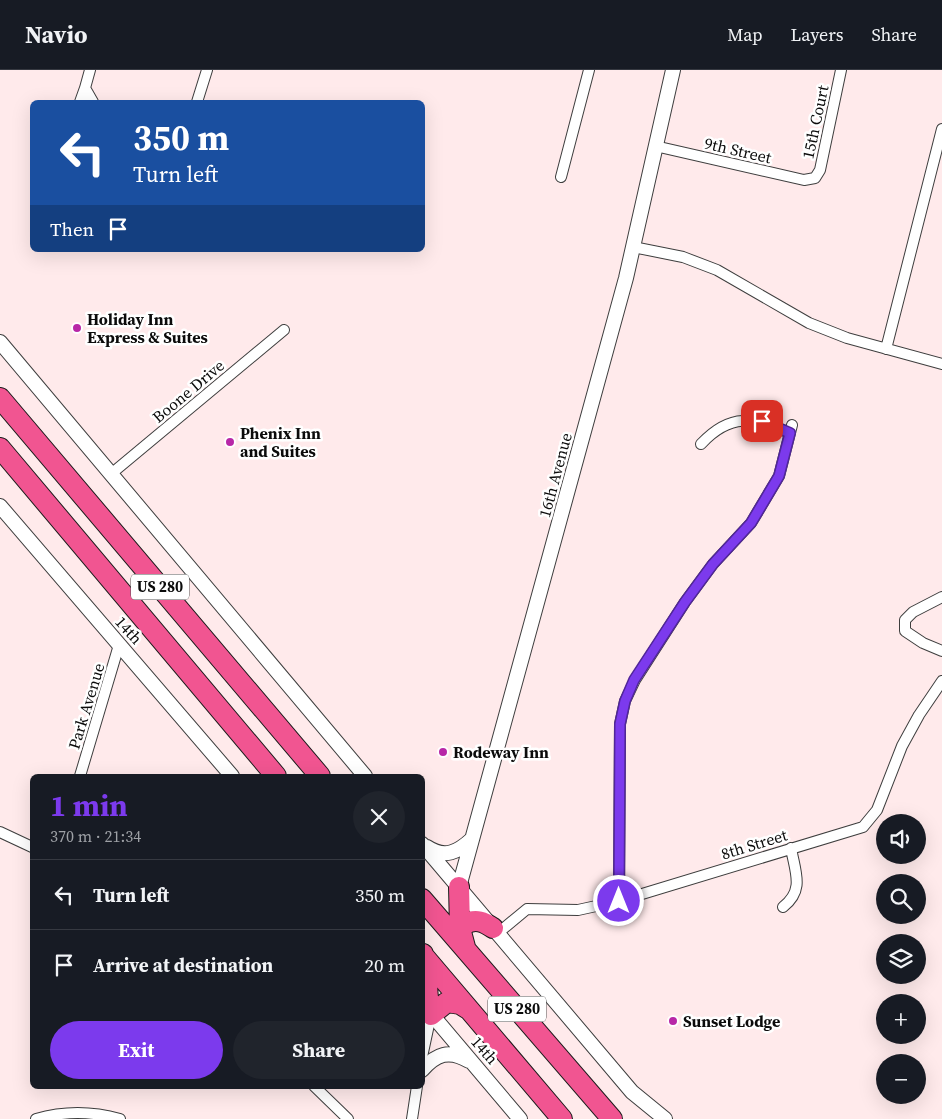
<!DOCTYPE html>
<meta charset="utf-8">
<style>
:root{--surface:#171b24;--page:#20242c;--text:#f1f3f6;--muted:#9ea1a6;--line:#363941;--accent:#7c3aed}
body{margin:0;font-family:"Source Serif 4",serif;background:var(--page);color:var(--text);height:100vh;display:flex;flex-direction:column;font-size:19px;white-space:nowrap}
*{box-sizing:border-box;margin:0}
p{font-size:16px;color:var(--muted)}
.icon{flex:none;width:28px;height:28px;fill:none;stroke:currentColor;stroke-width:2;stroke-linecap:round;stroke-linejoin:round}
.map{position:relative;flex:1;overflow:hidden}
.side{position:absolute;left:30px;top:704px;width:395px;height:315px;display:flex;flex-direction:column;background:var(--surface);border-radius:8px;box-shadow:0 5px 20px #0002}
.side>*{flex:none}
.banner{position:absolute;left:30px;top:30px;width:395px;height:152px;border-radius:8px;box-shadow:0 5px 20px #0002;background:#1a4fa0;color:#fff;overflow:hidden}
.fabs{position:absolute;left:876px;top:744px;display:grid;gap:10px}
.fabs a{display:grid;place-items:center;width:50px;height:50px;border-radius:50%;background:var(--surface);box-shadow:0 5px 20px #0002;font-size:25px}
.pin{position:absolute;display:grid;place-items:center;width:42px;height:42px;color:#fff;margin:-21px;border-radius:10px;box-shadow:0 2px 8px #0006}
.me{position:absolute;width:55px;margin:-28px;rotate:0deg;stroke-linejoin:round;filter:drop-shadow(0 0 4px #0008)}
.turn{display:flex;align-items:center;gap:18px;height:105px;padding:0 20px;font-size:22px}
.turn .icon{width:65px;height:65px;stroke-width:2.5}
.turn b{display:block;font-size:35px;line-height:42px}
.then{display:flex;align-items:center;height:48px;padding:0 20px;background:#0003;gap:10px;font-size:19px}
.round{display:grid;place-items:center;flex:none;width:52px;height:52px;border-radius:26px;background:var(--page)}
.headline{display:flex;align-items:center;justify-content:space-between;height:85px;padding:0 20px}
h1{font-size:30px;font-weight:700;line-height:38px;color:var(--accent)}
.primary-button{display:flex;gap:10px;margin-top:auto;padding:10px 20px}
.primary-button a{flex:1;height:58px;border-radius:30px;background:var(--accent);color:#fff;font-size:20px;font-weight:700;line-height:58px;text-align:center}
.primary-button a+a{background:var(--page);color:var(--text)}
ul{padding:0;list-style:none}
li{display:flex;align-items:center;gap:15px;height:70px;padding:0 20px;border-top:1px solid var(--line)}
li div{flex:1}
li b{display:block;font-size:19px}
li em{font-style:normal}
header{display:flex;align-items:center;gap:30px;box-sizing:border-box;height:70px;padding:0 25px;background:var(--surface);border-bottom:1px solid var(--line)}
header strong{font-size:24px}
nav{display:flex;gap:28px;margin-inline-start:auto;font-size:18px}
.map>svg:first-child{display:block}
</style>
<header>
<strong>Navio</strong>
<nav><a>Map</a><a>Layers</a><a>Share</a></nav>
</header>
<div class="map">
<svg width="942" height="1049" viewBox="0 0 942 1049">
<rect width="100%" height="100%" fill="#ffeaeb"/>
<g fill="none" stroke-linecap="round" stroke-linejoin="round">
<g stroke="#3e3e3e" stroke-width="12">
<path id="minor" d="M85,18l5,-18
M80,32l5,-14 8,14
M197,32l10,-32
M655,76l149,34 11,-2 5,-8 21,-100
M561,107l28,-107
M633,177l50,10 34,13 92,53 38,15 95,26
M886,279l56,-220
M701,374c30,-32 52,-26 89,-11
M111,404l173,-144
M942,527l-29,15 -8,8v11l18,12 19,8
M80,706l39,-131
M0,762l32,15
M619,831l1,-177 5,-23 10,-21 50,-78 28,-38 38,-41 28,-47 13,-51
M783,837c22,-17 12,-35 8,-59
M498,863l29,-24 51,1 41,-9 244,-74 14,-17 25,-64 17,-31 23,-34
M422,987l9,-42
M314,1016l34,33
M36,1049c28,-8 55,-8 84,0
M412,1049l5,-33"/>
</g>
<g stroke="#3e3e3e" stroke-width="16">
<path id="tertiary" d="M0,272l365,434
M0,436l232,270
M422,774l210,248 33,27
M427,777c18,12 31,5 45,-8
M459,817l167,-609 47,-208
M427,939l93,110
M422,1000c14,-16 27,-21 47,-9"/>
</g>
<g stroke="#1c1c1c" stroke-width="22">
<path id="motorway" d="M0,328l320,378
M0,378l276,328
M459,817l1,41 5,19
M422,829l190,220
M460,862l5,-8c11,-6 19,-2 28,4
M422,884l140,165
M423,884c6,20 2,41 8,61l16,-13 13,2 8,5"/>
</g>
<use href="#minor" stroke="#fff" stroke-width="10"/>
<use href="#tertiary" stroke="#fff" stroke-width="14"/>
<use href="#motorway" stroke="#f15591" stroke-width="20"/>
</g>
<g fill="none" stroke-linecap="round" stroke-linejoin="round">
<g stroke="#51269a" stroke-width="12">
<path id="route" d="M619,831l1,-177 5,-23 9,-21 51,-78 28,-38 38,-41 28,-47 11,-43 -28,-12"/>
</g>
<use href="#route" stroke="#7c3aed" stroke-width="9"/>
</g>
<g fill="#b827a7" stroke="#fff" stroke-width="2">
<circle cx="77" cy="258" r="5"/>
<circle cx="230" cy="372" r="5"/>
<circle cx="443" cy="682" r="5"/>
<circle cx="673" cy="951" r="5"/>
</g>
<g text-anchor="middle" stroke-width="5" stroke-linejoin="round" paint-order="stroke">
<g fill="#fff" stroke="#545454" stroke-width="1">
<rect x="131" y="504.5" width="58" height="25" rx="4"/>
<rect x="488" y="926.5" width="58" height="25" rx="4"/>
</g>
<g font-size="15" font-weight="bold" fill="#0b0b0b">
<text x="160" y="522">US 280</text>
<text x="517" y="944">US 280</text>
</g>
<g font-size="16" fill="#0b0b0b" stroke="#fff">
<text transform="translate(815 52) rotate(-78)" y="6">15th Court</text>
<text transform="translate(738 80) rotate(13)" y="6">9th Street</text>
<text transform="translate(188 321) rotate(-40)" y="6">Boone Drive</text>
<text transform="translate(555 405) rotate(-75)" y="6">16th Avenue</text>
<text transform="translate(129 560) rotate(48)" y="6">14th</text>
<text transform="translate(86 636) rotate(-73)" y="6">Park Avenue</text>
<text transform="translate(754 774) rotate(-17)" y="6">8th Street</text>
<text transform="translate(485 980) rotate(49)" y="6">14th</text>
</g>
<g font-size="16" font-weight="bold" fill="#0b0b0b" stroke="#fff" text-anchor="start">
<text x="87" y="255">Holiday Inn<tspan x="87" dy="18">Express &amp; Suites</tspan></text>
<text x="240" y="369">Phenix Inn<tspan x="240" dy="18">and Suites</tspan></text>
<text x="453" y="688">Rodeway Inn</text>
<text x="683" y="957">Sunset Lodge</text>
</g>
</g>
</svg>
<div class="fabs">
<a><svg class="icon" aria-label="sound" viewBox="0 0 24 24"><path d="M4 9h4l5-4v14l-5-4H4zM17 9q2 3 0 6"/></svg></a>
<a><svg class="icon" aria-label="search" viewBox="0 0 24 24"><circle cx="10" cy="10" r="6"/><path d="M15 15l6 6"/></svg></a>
<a><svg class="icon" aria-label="layers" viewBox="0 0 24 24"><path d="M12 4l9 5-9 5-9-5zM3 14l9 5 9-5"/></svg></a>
<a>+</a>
<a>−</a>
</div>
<div class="pin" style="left:762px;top:351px;background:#d93025"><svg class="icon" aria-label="arrive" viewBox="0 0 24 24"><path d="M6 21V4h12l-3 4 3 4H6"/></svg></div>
<svg class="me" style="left:619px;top:831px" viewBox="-20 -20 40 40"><circle r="17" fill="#7c3aed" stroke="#fff" stroke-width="3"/><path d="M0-11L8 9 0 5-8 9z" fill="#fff"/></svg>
<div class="banner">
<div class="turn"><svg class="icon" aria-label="left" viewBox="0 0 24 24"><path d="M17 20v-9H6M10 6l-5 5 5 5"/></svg><div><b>350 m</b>Turn left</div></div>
<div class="then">Then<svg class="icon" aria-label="arrive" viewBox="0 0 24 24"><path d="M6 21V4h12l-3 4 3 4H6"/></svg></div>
</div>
<section class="side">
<div class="headline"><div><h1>1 min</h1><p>370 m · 21:34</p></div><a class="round"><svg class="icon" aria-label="close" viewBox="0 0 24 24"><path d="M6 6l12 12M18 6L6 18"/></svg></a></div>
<ul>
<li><svg class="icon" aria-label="left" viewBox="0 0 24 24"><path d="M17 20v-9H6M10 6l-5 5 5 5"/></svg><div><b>Turn left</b></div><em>350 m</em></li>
<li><svg class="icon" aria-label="arrive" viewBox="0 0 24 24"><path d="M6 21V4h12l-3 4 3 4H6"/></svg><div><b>Arrive at destination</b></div><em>20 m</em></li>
</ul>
<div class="primary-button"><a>Exit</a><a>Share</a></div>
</section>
</div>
